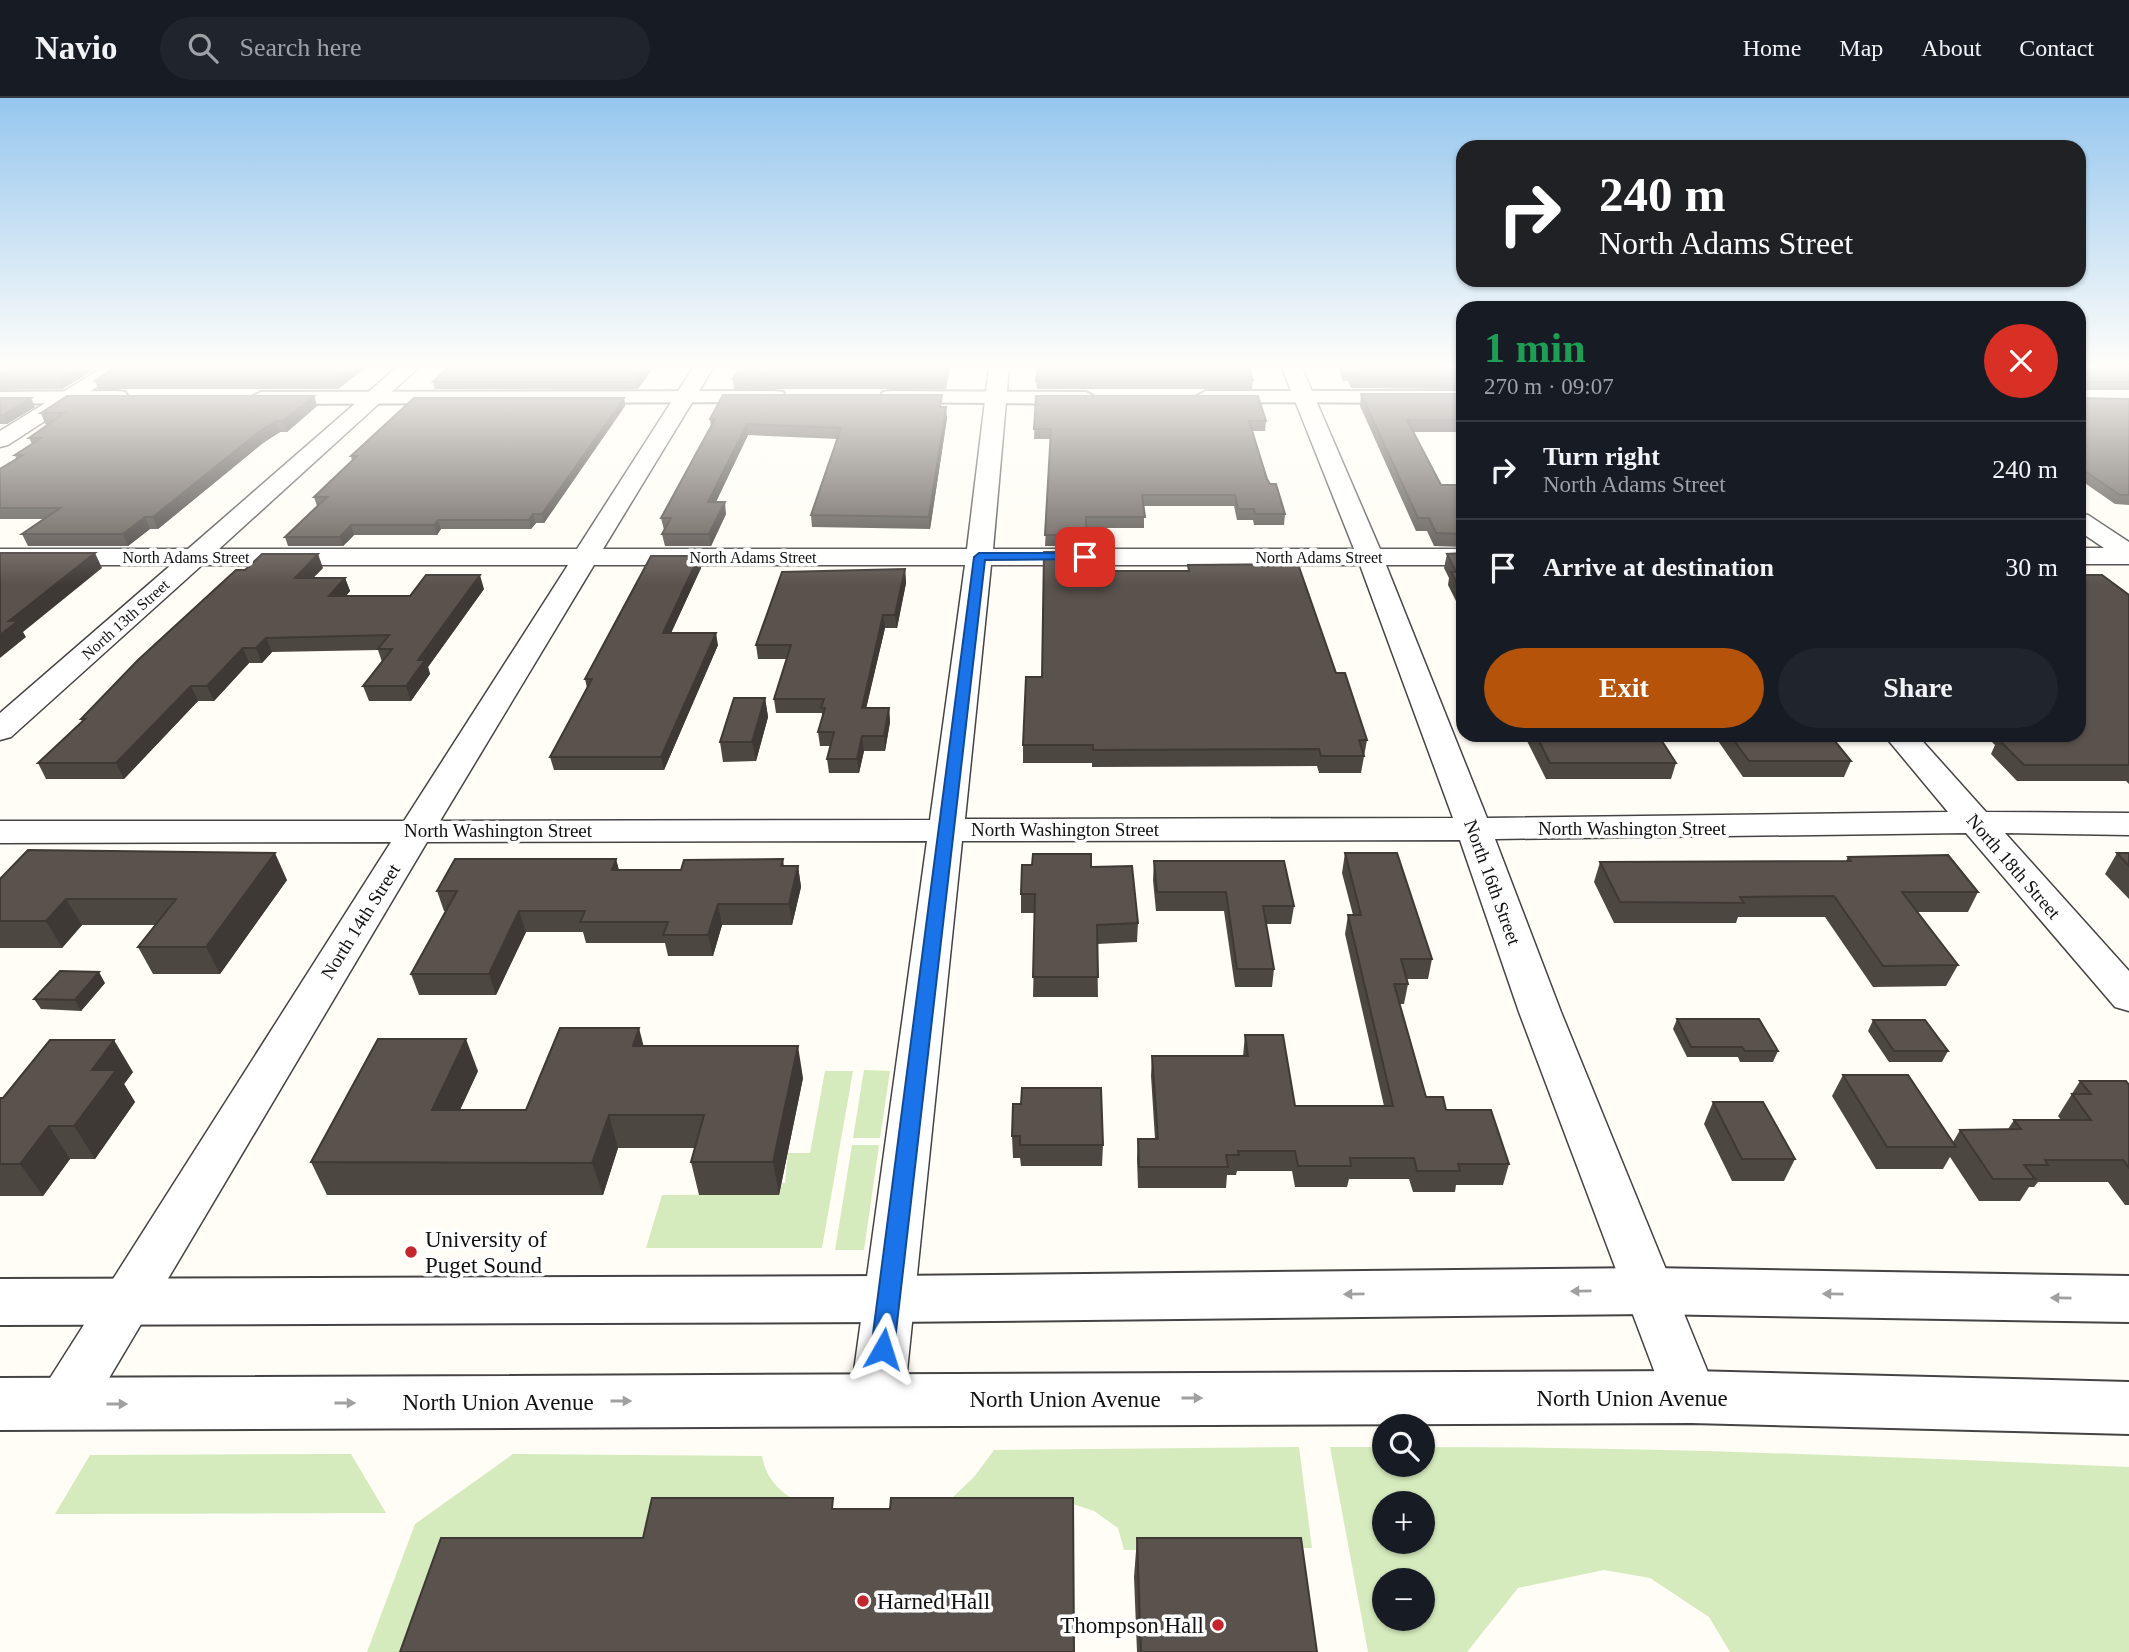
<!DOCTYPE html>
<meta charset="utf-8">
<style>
:root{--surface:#171b24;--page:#20242c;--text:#f1f3f6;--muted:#9ea1a6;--line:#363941;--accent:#b45309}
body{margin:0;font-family:"Times New Roman",serif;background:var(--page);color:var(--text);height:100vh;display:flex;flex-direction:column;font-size:26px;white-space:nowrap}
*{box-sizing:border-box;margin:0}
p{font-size:23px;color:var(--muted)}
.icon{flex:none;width:38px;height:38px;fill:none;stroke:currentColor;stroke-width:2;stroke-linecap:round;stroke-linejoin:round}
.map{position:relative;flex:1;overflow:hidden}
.drawer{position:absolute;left:1456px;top:203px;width:630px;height:441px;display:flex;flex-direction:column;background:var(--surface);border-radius:21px;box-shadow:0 2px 5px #0004}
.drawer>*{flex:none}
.banner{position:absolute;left:1456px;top:42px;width:630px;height:147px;border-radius:21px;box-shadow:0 2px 5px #0004;background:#202124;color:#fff;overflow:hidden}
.tools{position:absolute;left:1372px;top:1316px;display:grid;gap:14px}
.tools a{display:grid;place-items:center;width:63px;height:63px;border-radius:50%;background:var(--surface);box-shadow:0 2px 5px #0004;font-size:35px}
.pin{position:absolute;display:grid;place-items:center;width:60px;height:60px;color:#fff;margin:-30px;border-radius:14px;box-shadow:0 4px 10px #0006}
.me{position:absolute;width:77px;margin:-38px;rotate:6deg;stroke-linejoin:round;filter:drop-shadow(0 0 5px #0008)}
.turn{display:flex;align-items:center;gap:24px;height:147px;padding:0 28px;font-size:32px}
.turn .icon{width:91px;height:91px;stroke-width:2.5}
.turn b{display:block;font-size:49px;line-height:60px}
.round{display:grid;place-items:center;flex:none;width:74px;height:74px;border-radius:37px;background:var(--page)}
.head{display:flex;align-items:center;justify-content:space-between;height:119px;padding:0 28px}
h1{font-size:42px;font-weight:800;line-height:52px;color:#1e9e55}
.button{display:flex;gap:14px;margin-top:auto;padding:14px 28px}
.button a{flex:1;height:80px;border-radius:42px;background:var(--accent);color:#fff;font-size:28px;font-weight:800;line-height:80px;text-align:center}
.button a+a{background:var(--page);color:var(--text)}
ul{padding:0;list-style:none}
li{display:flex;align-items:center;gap:21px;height:98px;padding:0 28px;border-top:2px solid var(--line)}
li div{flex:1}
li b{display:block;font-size:26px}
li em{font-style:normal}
header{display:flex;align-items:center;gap:42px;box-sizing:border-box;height:98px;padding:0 35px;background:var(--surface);border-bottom:2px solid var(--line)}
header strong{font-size:33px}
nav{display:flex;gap:38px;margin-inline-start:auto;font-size:24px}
.search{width:490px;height:63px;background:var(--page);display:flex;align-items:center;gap:18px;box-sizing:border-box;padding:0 24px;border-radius:38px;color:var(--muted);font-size:26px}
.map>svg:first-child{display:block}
</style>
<header>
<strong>Navio</strong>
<div class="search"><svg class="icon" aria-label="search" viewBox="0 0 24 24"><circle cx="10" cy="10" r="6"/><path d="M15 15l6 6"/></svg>Search here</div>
<nav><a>Home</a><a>Map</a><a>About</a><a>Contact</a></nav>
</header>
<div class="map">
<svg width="2129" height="1554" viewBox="0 0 2129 1554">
<rect width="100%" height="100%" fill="#fffdf5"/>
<path fill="#d5ebbd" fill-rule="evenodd" d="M864,972l26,1 -10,67h-27z
M825,973h28l-31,177h-176l16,-53 117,-1 3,-11h3l3,-30h22z
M852,1047h27l-15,105h-29z
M1299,1349l13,101 -188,2 -6,-22 -24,-17 -21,-7 -121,-6 22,-21 20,-27z
M1330,1349h54v18h39v-18c236,0 470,10 706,20v185h-399l-21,-35 -59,-39 -46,-8 -86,18 -51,64h-99zM1423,1405v39h-39v-39zM1423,1482v39h-39v-39z
M351,1356l35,59 -331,1 35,-59z
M513,1356l249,2c4,25 22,40 44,50l-161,51 -224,95h-54l48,-128z"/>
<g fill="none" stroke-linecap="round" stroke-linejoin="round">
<g stroke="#444" stroke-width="3">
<path id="minor" d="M102,270h24l-118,77 -8,2v-16z
M396,270h22l-199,181h358l116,-181h20l-110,181h364l22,-181h20l-16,181h361l-72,-181h20l78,181h83v16h-77l101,253 461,-6 -64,-77h33l69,77 143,1v22l-124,-2 124,138v40l-14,-4 -149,-174 -471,6 66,173 157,385 -8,18 -19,7 -19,-7 -8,-18 -145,-385 -59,-172 -498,1 -58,559 -8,18 -19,7 -19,-7 -8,-18 77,-559 -500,1 -344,580 -19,7 -19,-7 -8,-18 8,-18 346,-544 -391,1v-22h404l164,-256h-366l-191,172 -11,3v-27l171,-148h-171v-16h188zM594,467h371l-35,255 -490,1zM991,467h369l93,253 -488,1z
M2079,415l9,2 41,27v22h-50v-16h25l-25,-17z"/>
</g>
<g stroke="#444" stroke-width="4">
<path id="tertiary" d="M117,293l8,1 3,5 -3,5 -125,2v-12z
M775,293l8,1 3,5 -3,5 -522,2 -11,-6 11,-6z
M891,293l195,1 11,6 -11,6 -203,-2 -3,-5 3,-5z
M1206,293h257v12l-265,-1 -3,-5z
M1649,1170l480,8v46l-480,-8 -761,8 -888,3v-46l888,-3z
M1691,1273l438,11v52l-438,-11 -1691,7v-52z"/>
</g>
<use href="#minor" fill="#fff" fill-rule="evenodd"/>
<use href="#tertiary" fill="#fff" fill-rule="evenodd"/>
</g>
<path fill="#4d4742" d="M0,270h97l-35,21 -62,1z
M114,270h251l-27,21h-240l-3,-8z
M653,270l-15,21h-203l-2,-7z
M739,270h211l-4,21h-212l-1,-10z
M1338,270h125v21l-112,-1 -3,-7h-5z
M2079,270h50v22h-47l-1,8 48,1v106l-14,-1 -36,-25z
M1253,282l-1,9h-215l-1,-8z
M1361,296h102v38h-50l28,53 18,5h4v57l-29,-1 -7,-15h-11l-56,-125z
M314,298l3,10 -30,26h-7l-17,11 -105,86h-8l-22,17h-100l-6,-12 21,-15h-43v-50l16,-10 -1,-4 17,-11 -3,-6 20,-14h-4l-4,-11z
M1036,298l230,25 -1,10h-13l15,48 18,35 -1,11h-30l-1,-5h-16l-3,-14h-90v22h-58v18h-41l6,-107h-17z
M0,300l35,9 -28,17h-7z
M624,300l1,8 -81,117h-8l-5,6h-90l-4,6h-83l-11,11h-55l-3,-9 33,-31h-1l-3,-9 38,-37 -1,-4z
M943,309l4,11 -17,111 -118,-2 -1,-12 26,-76 -89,-4 -32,67 10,12 -15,32h-46l-3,-12 3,-4h-1l-3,-12 50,-91 -1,-8z
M1463,455v62l-15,-30 1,-7 -5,-10 3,-14z
M699,458l2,12 -30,65 47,12 -54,125h-110l-4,-13 37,-69 -2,-9z
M1188,467l148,108 31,67 -6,33h-42l-2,-7 -225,1v-4h-69v-18l19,-68 45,-106h101z
M323,470l-10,10h32l5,13 -4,5h64l74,-7 -56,78 2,7 -19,27h-42l-6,-15 19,-24 -4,-12 -106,2 -10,11h-13l-35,38h-16l-74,78h-78l-8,-16 44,-42 -1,-2z
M905,471l1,14 -9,45h-12l-19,80h23l1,14 -5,29h-21l-5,22h-30l-2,-14 3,-13h-10l-2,-14 4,-15v-4h-46l-2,-14 13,-40h-29l-2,-14z
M2129,497v189l-3,-3h-109l-26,-27 4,-9 -10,-10h94z
M765,600l3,19 -12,44 -33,1 -3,-20z
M1524,637h134l18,28 -5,16h-125z
M1714,637h116l21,26 -7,16h-101z
M1345,755l87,106 -4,20h-22l2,5 -4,20h-4l26,93 20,13 63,54 -6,21h-47l-1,7h-42l-4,-13h-60l-2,8h-52l-3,-16h-55l-1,4h-9l-1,13h-88l-1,-29 1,-20h17l-4,-63 1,-20h91l2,-21 50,71h89l-39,-172 3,-19h5l-11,-42z
M2117,755h12v46l-24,-25z
M1848,759l130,35 -10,20h-51l41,53 -12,21 -73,1 -48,-70h-87l-2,6h-122l-20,-41 6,-20 246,-1z
M616,761l3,11h62l102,-11 1,7h14l3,21 -9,38h-70l-9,31h-45l-3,-13h-79l-3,-11h-57l-30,63h-77l-8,-21 35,-63h-2l-7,-20z
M1154,763l140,45 -3,18h-25l8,45 -2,18h-37l-11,-76h-68l-3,-31z
M1091,769l47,56 -1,19 -40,2 1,53h-65l2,-84h-14v-19z
M0,781l287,1 -67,94h-67l-15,-27 17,-22h-73l-20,23h-62z
M105,885l-24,28 -40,-2 -7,-10z
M1677,921l101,32 -5,11h-33l-2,-5h-51l-14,-28z
M1873,922l75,31 -6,11h-53l-21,-31z
M643,948l160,32 -24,117h-80l-8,-33 4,-14h-77l-15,47h-276l-16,-33 167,-91 -18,39h66z
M133,974l-9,12 11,18 -40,57h-25l-27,37h-43v-98z
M1843,977l110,67 7,-12 48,-1 6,-9h47l-3,-4 22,-35 49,4v120h-4l-17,-23h-70l-4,5h-5l-9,14h-41l-29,-44 -7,12h-67l-44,-73z
M1713,1004l82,57 -11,22h-52l-28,-57z
M1013,1006l90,41 -1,21h-81l-1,-8h-7l-1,-22z
M1137,1440l180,114h-180l-3,-75z"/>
<path fill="#3f3936" d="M81,270h16l-35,21 -3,-8z
M352,270h13l-27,21 -2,-8z
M646,270h7l-15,21 -2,-7z
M948,270h2l-4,21v-10z
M314,298l3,10 -30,26 -4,-11z
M31,300l4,9 -28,17 -4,-9z
M624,300l1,8 -81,117 -2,-9z
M946,309l1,11 -17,111 -1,-12z
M276,323l4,11 -17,11 -105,86 -5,-12 106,-85z
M747,326l1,11 -38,79 -2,-12z
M725,404l1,12 -15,32 -2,-12z
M533,416l3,9 -5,6 -2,-9z
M145,419l5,12 -22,17 -5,-12z
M438,422l3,9 -4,6 -3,-10z
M351,427l3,10 -11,11 -3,-9z
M95,455l7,15 -79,64 3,5 -26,21v-23l9,-14z
M318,456l5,14 -23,23 -5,-13z
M699,458l2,12 -35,76 -3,-11z
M905,471l1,14 -9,45 -2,-13z
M480,477l4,14 -56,78 2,7 -19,27 -5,-15 12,-26z
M345,480l5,13 -16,18 -5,-13z
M883,517l2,13 -22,94 -1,-14z
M716,535l2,12 -54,125 -3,-13z
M266,540l6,14 -10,11 -6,-15z
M243,550l6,15 -35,38 -7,-15z
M191,588l7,15 -74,78 -8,-16z
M765,600l3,19 -12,44 -4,-19z
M889,610l1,14 -5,29 -1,-15z
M862,638l2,15 -5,22 -2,-14z
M275,755l12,27 -67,94 -14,-27z
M616,761l5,21 -9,-10z
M798,768l3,21 -9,38 -3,-21z
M66,801l16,26 -20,23 -16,-27z
M718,806l4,21 -9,31 -5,-21z
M519,813l7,21 -30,63 -7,-21z
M99,874l6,11 -24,28 -6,-11z
M639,930l8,31 -14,-13z
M466,941l12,32 -33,71 -13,-32z
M114,942l19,32 -9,12 11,18 -40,57 -21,-33 18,-56z
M798,948l5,32 -24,117 -6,-33z
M609,1017l9,33 -15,47 -11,-32z
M49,1028l21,33 -27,37 -23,-32z"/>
<path fill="#5a524d" stroke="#3f3936" stroke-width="2" d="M0,270h81l-22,13 -59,1z
M114,270h238l-16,13h-241z
M447,270h199l-10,14h-203z
M739,270h209l-2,11h-213z
M1038,270h211l4,12 -217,1z
M1344,270h119v10l-110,-1 -4,-7h-4z
M2079,270h50v14h-46l-2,16 48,1v96h-9l-41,-28z
M1361,296h102v26h-56l34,65h15l3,5h4v44l-27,-1 -7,-15h-11z
M723,297h219l-2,12h6l-17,110 -118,-2 30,-87 -94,-4 -39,78h17l-16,32h-47l9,-16h-10l54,-99h-5z
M67,298h247l-31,25h-7l-17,11 -106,85h-8l-22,17h-101l38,-26h-60v-39l23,-14h-8l26,-17h-12l35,-25h-23z
M1036,298h222l8,25h-17l18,58 3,5h6l9,30h-30l-1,-5h-16l-3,-14h-93l3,22h-59v18h-41l6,-106h-17z
M0,300h31l-28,17h-3z
M414,300h210l-82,116h-9l-4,6h-91l-4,5h-83l-11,12h-55l42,-40h-13l43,-41h-6z
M1044,454h43v19h102l-1,-6 110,-1 38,109h9l22,67h-8l5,16h-43l-2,-7 -226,1v-5h-70l3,-68h16z
M0,455h95l-86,68h9l-18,14z
M1463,455v42l-12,-23h5l-9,-18z
M262,456h56l-23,24h50l-16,18h81l16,-21h54l-62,85h7l-19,26h-43l29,-37h-14l11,-14 -123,3 -10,10h-13l-36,38h-16l-75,77h-78l47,-44h-4l57,-59 98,-90h9z
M651,458h48l-36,77h53l-55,124h-111l42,-78h-7z
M905,471l-10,46h-12l-21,93h27l-5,28h-22l-5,23h-30l7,-27h-16l7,-24h-4l3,-9h-50l17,-54h-35l26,-73z
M2079,477h23l27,20v170h-105l-26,-26h13l-4,-4h72z
M734,600h31l-13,44h-32z
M1536,637h122l18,28h-126z
M1730,637h100l21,26h-102z
M28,752l247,3 -69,94h-68l38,-48h-110l-20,22h-46v-42z
M1345,755h52l35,106h-31l7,25h-14l32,113h17l3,13h45l18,54h-51l2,7h-43l-3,-13h-64l1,8h-53l-3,-15h-57l1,4h-13l2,12h-89l-1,-28h20l-6,-83h96l-3,-21h38l12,71h98l-45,-191h13z
M2117,755h12v13z
M1033,756h58v13l41,-1 6,57 -41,2 1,52h-65l2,-83h-14l1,-29h10z
M1948,757l30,37h-76l56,73 -75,1 -49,-70 -94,1 4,6 -124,-1 -20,-40 251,-1 -3,-4z
M455,761h161l-4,11h69l3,-10 99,-1 -2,7h17l-9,38h-71l-10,31h-45l5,-13h-88l5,-11h-66l-30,63h-78l46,-83h-20z
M1154,763h130l10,45h-31l11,63h-37l-11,-77h-69z
M60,873l39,1 -24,28 -41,-1z
M1677,921h82l19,32h-33l-3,-4h-51z
M1873,922h52l23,31h-54z
M560,930h79l-6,18h165l-25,116h-82l13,-47h-95l-17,48 -281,-1 67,-123h88l-34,71h94z
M50,942h64l-22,30h24l-42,56h-25l-29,38h-20v-66h3z
M1843,977h65l48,72h-69z
M2080,983h46l3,4v83l-6,-8h-78l3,5h-24l11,14h-42l-33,-49 61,-1 -7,-9h77l-19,-26h19z
M1022,990h79l2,57h-83v-9h-8l1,-32h8z
M1713,1004h50l32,57h-53z
M652,1400h181l-1,11h58l1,-11h182l1,154h-674l41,-114h202z
M1137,1440h164l16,114h-176z"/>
<defs><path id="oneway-solid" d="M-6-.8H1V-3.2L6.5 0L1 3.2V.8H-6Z" transform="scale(1.75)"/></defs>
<g fill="#a0a0a0">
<use href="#oneway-solid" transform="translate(1581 1193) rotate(179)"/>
<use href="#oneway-solid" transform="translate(1354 1196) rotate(179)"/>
<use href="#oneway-solid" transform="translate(1833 1196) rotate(-179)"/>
<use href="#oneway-solid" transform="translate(2061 1200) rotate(-179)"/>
<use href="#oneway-solid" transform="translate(1192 1300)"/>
<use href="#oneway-solid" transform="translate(621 1303)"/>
<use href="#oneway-solid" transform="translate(345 1305)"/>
<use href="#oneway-solid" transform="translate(117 1306)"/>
</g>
<linearGradient id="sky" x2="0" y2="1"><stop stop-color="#95c6ee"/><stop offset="0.55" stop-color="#fffefa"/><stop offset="1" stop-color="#fffefa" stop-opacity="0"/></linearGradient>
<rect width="2129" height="488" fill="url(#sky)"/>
<path fill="#1a73e8" stroke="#114b97" stroke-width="2" d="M1085,455l6,4 -2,2 -104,1 -91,789 -3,7 -8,3 -8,-3 -4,-7 103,-792 5,-4z"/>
<g fill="#c4262e" stroke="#fff" stroke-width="2.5">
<circle cx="411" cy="1154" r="7"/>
<circle cx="863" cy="1503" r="7"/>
<circle cx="1218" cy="1527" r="7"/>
</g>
<g text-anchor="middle" stroke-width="7" stroke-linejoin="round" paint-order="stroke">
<g font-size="16" fill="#111" stroke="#fff">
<text x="186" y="465">North Adams Street</text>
<text x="753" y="465">North Adams Street</text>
<text x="1319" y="465">North Adams Street</text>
<text transform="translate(125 521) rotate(-42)" y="6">North 13th Street</text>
</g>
<g font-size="19" fill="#111" stroke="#fff">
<text x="1632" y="737">North Washington Street</text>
<text x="1065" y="738">North Washington Street</text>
<text x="498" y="739">North Washington Street</text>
<text transform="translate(2014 768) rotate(49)" y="7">North 18th Street</text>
<text transform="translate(1493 784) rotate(70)" y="7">North 16th Street</text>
<text transform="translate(360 823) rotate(-58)" y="7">North 14th Street</text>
</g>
<g font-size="23" fill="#111" stroke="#fff" text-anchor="start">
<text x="425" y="1149">University of<tspan x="425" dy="26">Puget Sound</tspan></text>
<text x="877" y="1511">Harned Hall</text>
<text x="1204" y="1535" text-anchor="end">Thompson Hall</text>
</g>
<g font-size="23" fill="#111" stroke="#fff">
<text x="1632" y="1308">North Union Avenue</text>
<text x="1065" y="1309">North Union Avenue</text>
<text x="498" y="1312">North Union Avenue</text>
</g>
</g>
</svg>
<div class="tools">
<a><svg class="icon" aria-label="search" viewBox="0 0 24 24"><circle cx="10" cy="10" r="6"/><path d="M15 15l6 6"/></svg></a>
<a>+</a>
<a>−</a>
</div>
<div class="pin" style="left:1085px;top:459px;background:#d93025"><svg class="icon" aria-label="arrive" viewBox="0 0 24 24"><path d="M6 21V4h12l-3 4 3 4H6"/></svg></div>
<svg class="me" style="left:883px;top:1251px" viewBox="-20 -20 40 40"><path d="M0-17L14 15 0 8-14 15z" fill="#1a73e8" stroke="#fff" stroke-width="4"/></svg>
<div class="banner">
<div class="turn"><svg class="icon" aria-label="right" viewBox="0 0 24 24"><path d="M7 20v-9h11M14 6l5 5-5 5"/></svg><div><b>240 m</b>North Adams Street</div></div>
</div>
<section class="drawer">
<div class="head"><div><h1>1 min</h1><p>270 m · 09:07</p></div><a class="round" style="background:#d93025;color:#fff"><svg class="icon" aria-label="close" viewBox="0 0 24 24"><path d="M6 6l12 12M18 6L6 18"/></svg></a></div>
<ul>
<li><svg class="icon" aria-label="right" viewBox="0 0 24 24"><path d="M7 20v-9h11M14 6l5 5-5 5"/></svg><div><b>Turn right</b><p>North Adams Street</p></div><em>240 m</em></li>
<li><svg class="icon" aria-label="arrive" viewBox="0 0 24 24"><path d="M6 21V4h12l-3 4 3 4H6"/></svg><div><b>Arrive at destination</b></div><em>30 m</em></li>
</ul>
<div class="button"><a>Exit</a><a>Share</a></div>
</section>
</div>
